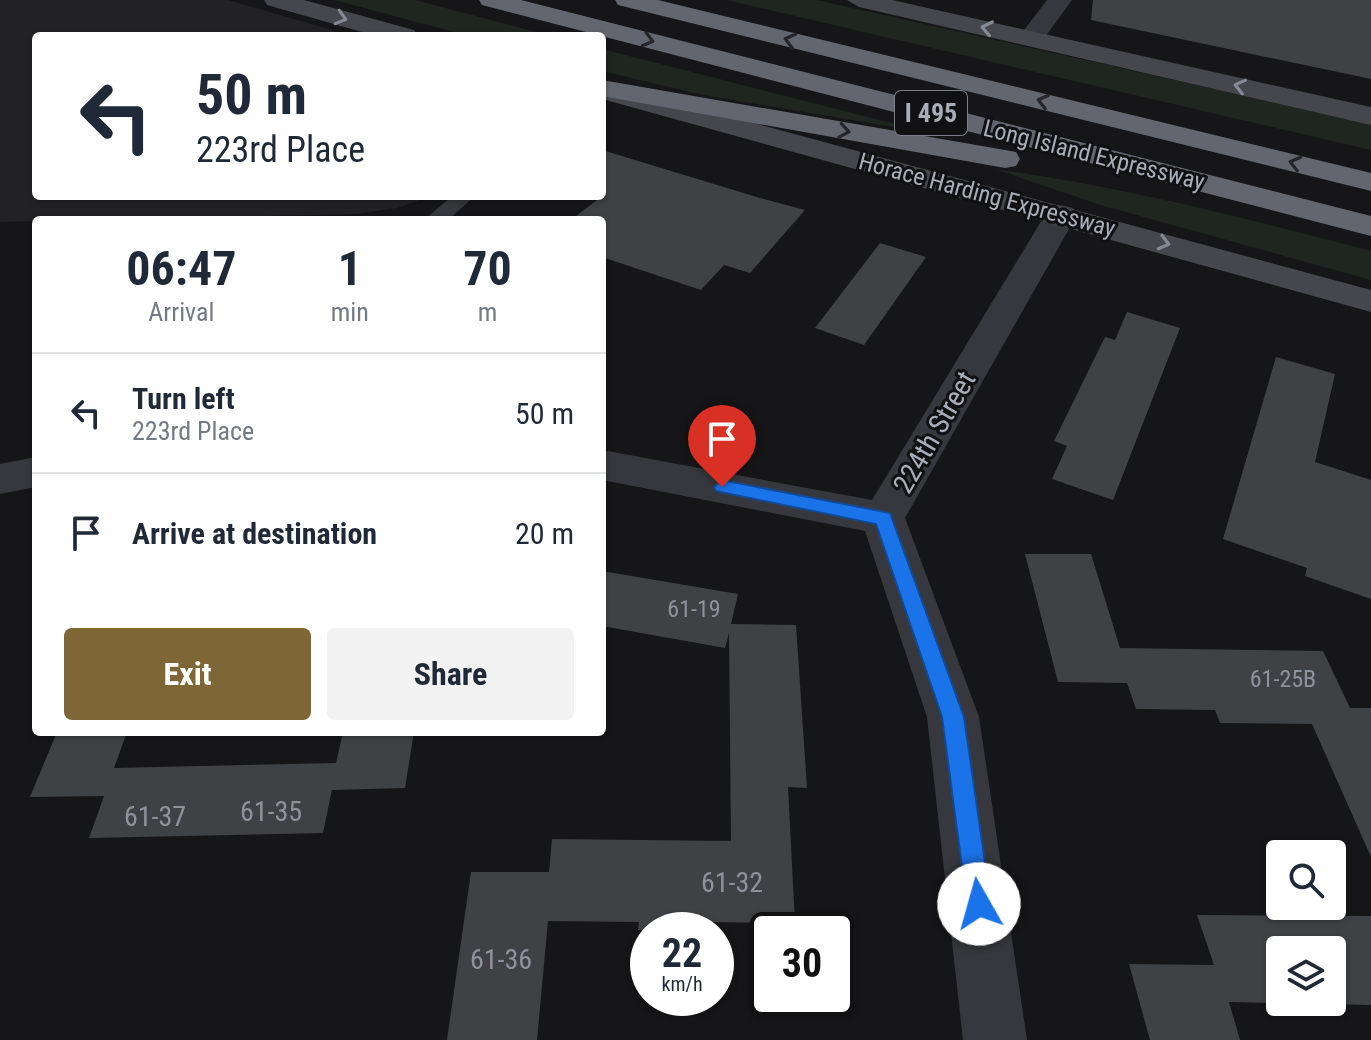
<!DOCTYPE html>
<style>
:root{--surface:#fff;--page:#f2f2f3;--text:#1f2937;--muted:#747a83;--line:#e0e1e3;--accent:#7e6636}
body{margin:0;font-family:"Roboto Condensed",sans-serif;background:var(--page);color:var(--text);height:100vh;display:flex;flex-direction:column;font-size:30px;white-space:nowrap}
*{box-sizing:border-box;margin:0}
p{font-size:26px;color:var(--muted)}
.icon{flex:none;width:44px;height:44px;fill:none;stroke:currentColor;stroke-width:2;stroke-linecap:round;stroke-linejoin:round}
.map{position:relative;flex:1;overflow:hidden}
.panel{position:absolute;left:32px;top:216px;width:574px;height:520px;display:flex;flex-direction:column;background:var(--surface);border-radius:8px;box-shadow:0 2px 6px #0004}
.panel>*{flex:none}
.top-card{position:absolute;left:32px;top:32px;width:574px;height:168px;border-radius:8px;box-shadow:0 2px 6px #0004;background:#fff;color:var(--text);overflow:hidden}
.buttons{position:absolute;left:1266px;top:840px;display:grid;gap:16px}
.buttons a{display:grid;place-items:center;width:80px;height:80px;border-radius:8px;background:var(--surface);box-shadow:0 2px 6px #0004;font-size:40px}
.speed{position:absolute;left:630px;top:912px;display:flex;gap:16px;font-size:40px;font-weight:700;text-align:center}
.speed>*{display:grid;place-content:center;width:104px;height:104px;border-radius:50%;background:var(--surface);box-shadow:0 2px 6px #0004;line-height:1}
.speed small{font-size:20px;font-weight:400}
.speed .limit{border:4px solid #111;border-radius:12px;background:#fff;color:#111}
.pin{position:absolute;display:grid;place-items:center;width:68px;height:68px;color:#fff;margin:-82px -34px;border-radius:50% 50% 50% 0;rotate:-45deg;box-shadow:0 0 8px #0007}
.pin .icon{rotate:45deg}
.me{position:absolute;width:88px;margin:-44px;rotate:353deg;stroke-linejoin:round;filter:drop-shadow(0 0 6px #0008)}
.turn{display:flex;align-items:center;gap:28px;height:168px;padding:0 32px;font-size:36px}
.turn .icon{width:104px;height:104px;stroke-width:2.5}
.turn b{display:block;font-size:56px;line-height:68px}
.eta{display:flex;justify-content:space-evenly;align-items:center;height:136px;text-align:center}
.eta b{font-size:48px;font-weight:700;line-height:56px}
.button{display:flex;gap:16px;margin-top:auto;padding:16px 32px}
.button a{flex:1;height:92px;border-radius:8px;background:var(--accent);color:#fff;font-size:32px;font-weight:700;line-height:92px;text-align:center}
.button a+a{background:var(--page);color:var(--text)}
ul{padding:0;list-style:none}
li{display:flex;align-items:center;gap:24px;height:120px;padding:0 32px;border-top:2px solid var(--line)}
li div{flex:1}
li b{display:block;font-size:30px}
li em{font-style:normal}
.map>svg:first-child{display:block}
</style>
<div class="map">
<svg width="1371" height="1040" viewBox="0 0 1371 1040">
<rect width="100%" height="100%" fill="#161618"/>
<path fill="#222225" d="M0,0h228l125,36h-317v160h396l-35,12 -40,6 -357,8z"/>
<path fill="#1e261f" d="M334,0h81l137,36h-83z
M726,0h91l554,124v26z
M602,49l328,84 -227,-38 -101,-24z
M995,169c128,18 251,49 376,82v29l-267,-74z"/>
<path fill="#404145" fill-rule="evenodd" d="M1093,0h278v79l-280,-59z
M602,150l158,48 45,12 -55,63 -26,-8 -23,25 -99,-33v-37l-27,-3 27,-21z
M880,243l46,14 -62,88 -49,-17z
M1127,312l53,16 -67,172 -61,-21 15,-33 -13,-5 51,-104 10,3z
M1276,357l59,17 -20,88 56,18v119l-66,-23 2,-8 -84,-29z
M1025,554h66l29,94 203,3 27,57h21v149l-59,-133 -92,-1 -5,-13 -79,-1 -9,-26 -69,-1z
M602,571l136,23 -7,30 65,1 11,163 -19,-1 7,136 -91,-1v8h-66l1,-8 -91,-1 -11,119h-90l24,-168h78l3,-33 179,2 -2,-208 -4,15 -123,-22z
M57,732h70l-13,36 222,-5 7,-31h71l-9,56 -73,2 -9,43 -234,5 15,-42 -74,1z
M1197,915l174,1v89l-142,-3 11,38h-90l-21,-76 85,1zM1280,950h52v52h-52z"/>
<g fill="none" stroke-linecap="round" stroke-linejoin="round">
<path fill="#37383d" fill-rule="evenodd" d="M452,196h23l-27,24h-24z"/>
<path fill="#37383d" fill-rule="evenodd" d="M1047,0h25l-32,44h-18l-4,-6z
M1061,205l12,3 4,7 -172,303 74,199 48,323h-64l-36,-323 -62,-186 -263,-51v-30l270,50 173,-285 4,-7z
M36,457v30l-36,7v-30z"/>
<path fill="#45474d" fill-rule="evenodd" d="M264,0h40l110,30 4,6h-42l-109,-31z
M847,0h45l479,107v18l-512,-118z
M602,82l769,208v22l-769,-213z"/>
<path fill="#63666e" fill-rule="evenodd" d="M479,0h42l850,216v20l-889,-231z
M615,0h43l713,173v18l-753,-186z
M602,80l403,70 11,2 4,7 -4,7 -11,2 -403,-72z"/>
</g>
<defs><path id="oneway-chevron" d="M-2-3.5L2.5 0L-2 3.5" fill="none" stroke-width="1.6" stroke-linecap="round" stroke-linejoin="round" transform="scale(2)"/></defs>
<g stroke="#858993">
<use href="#oneway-chevron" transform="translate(341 18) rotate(16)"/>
<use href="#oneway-chevron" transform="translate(987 28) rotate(-168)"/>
<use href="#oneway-chevron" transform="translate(1240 86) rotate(-167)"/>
<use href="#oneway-chevron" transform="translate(1164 243) rotate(15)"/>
</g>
<g stroke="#26262a">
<use href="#oneway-chevron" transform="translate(648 40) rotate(14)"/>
<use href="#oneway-chevron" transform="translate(790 40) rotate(-166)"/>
<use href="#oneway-chevron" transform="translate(1043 101) rotate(-166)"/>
<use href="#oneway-chevron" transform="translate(844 131) rotate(10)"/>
<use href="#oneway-chevron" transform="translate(1295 163) rotate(-166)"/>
</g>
<path fill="#1a73e8" stroke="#114b97" stroke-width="2" d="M722,480l168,33 74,204 27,187 -4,9 -8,3 -9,-3 -3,-9 -25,-187 -66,-193 -160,-33 -2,-4z"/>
<g text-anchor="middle" stroke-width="6" stroke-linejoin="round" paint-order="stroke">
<g font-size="24" fill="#a8adb8" stroke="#111113">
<text transform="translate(1094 155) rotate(14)" y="8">Long Island Expressway</text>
<text transform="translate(987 195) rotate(15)" y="8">Horace Harding Expressway</text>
</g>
<g font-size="24" fill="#8e929b">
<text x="694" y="617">61-19</text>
<text x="1283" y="687">61-25B</text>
</g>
<rect fill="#111113" stroke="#7b7e86" stroke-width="2" x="895" y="91" width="72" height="44" rx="6"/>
<g font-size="26" font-weight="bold" fill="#a8adb8">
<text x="931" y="122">I 495</text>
</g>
<g font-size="28" fill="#a8adb8" stroke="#111113">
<text transform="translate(934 432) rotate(-60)" y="10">224th Street</text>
</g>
<g font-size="28" fill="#8e929b">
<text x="271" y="821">61-35</text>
<text x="155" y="826">61-37</text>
<text x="732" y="892">61-32</text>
<text x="501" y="969">61-36</text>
</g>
</g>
</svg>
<div class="buttons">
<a><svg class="icon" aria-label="search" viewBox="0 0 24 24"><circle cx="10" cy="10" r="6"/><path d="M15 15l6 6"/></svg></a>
<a><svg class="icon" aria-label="layers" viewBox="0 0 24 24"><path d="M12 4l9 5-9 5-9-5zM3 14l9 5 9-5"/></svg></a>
</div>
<div class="speed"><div>22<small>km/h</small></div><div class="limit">30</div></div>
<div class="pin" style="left:722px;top:487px;background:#d93025"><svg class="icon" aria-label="arrive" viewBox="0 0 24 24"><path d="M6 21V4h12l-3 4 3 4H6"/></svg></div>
<svg class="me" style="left:979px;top:904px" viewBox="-20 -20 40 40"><circle r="19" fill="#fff"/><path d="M0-13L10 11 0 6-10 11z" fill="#1a73e8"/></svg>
<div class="top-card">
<div class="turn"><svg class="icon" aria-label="left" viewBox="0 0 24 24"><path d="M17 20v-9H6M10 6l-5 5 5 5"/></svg><div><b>50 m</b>223rd Place</div></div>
</div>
<section class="panel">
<div class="eta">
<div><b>06:47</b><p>Arrival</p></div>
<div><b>1</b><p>min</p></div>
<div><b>70</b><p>m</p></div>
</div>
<ul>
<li><svg class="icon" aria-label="left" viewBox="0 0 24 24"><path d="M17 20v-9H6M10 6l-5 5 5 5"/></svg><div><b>Turn left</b><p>223rd Place</p></div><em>50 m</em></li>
<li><svg class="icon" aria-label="arrive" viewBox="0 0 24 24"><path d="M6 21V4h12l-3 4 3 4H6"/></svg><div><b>Arrive at destination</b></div><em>20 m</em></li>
</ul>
<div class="button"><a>Exit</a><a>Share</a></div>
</section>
</div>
